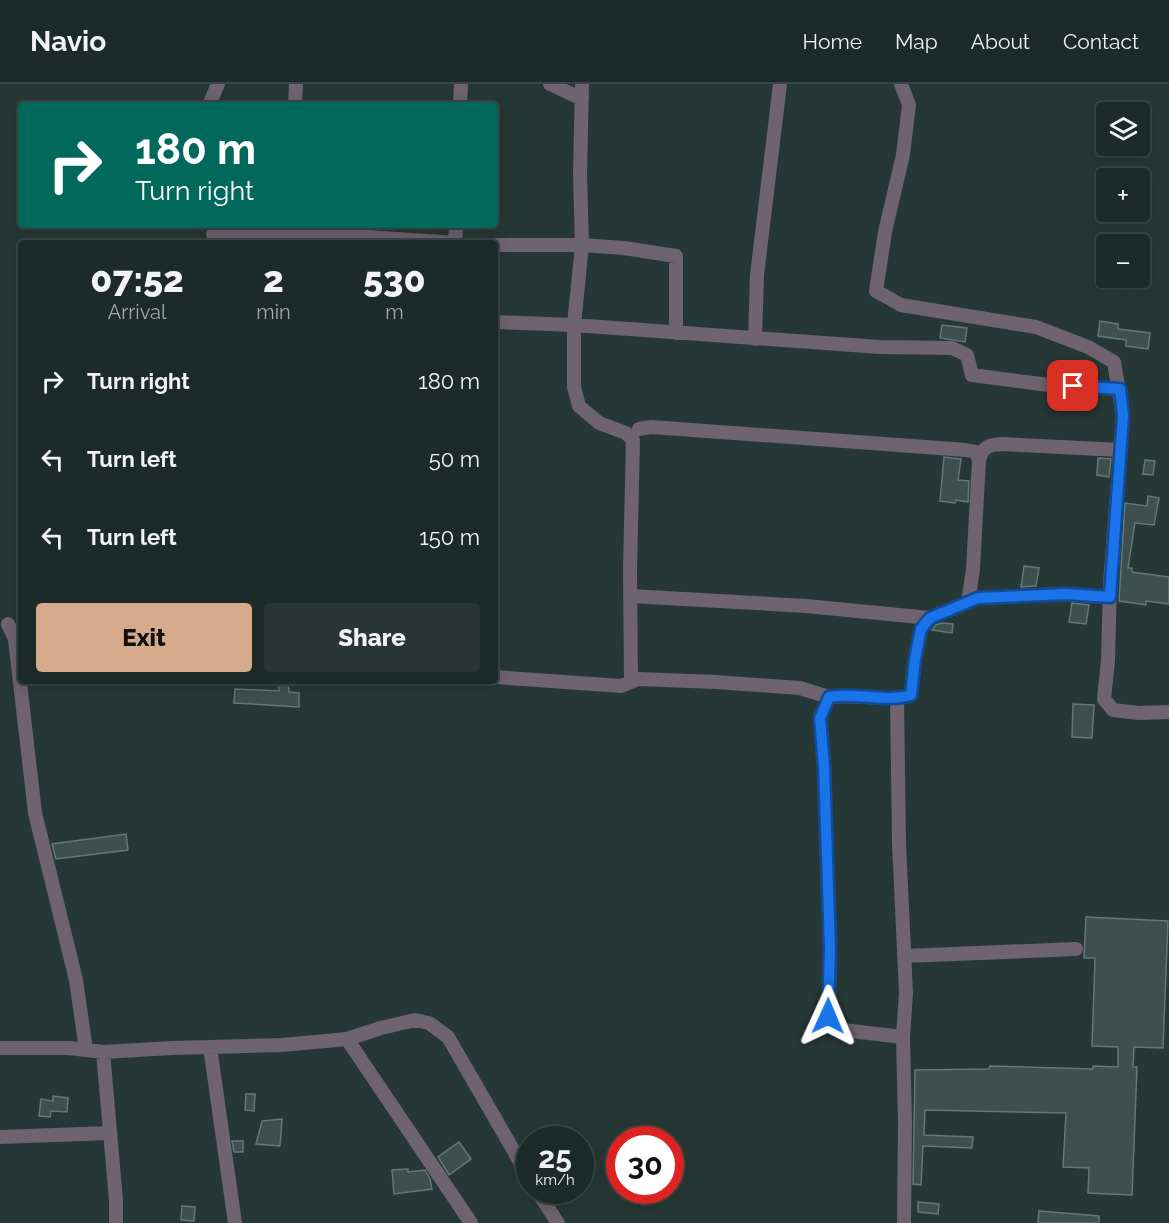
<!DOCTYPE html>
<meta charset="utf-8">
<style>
:root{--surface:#1c2a28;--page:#293634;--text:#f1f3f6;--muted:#a0a7a8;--line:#3a4645;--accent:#d6ab8b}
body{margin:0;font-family:Raleway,sans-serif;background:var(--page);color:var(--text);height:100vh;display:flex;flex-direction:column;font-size:22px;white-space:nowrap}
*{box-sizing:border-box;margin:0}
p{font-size:20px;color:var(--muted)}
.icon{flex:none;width:33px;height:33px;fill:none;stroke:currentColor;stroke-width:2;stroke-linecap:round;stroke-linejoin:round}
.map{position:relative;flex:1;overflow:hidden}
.sheet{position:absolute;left:18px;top:156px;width:480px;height:444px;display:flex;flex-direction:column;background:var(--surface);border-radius:6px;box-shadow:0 3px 15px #0003,0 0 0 2px var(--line)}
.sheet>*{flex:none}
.banner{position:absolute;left:18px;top:18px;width:480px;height:126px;border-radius:6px;box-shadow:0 3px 15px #0003,0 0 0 2px var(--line);background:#00695c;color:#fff;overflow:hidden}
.tools{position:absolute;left:1096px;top:18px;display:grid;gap:12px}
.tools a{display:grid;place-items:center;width:54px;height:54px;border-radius:6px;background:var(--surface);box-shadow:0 3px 15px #0003,0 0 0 2px var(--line);font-size:30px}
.speed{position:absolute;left:516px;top:1042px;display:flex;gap:12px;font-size:30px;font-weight:700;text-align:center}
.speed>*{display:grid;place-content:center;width:78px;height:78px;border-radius:50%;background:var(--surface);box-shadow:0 3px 15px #0003,0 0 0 2px var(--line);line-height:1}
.speed small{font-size:15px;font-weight:400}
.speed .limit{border:9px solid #d22;background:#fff;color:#111}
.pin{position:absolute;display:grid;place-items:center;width:51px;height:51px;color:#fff;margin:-26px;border-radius:12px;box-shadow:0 3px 9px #0006}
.me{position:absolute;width:66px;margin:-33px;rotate:1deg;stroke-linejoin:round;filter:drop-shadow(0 0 4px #0008)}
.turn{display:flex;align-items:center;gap:21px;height:126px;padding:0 18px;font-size:27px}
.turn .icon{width:78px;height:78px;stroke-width:2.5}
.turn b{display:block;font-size:42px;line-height:51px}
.eta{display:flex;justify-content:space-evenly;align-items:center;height:102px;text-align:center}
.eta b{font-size:36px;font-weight:800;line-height:42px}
.primary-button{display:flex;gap:12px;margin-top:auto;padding:12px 18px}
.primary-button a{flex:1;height:69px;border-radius:6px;background:var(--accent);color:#111;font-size:24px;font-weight:800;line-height:69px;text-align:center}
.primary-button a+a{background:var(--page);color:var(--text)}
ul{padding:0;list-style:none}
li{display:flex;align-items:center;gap:18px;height:78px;padding:0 18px}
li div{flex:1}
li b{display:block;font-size:22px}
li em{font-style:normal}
header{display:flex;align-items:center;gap:36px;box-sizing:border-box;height:84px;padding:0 30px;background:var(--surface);border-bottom:2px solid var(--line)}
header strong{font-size:28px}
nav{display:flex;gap:33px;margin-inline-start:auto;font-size:21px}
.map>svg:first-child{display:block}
</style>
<header>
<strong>Navio</strong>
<nav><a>Home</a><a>Map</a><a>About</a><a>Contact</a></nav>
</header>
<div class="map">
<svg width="1169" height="1139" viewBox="0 0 1169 1139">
<rect width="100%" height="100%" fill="#263835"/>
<path fill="#3d504e" stroke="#647875" stroke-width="1.5" d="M1100,237l18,3v5l32,4 -2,16 -22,-3v-6l-28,-4z
M942,241l25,3 -2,14 -25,-4z
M944,373l17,2 -3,21 11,1 -1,21 -12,-2 -1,3 -15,-2z
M1098,374l13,1 -2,18 -12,-2z
M1145,376l10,1 -2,14 -10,-1z
M1148,412l11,2 -5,27 -19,-2 -7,45h4v4l37,5v27l-23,-3v4l-27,-4 6,-98 22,3z
M1024,482l15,2 -3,18 -15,1z
M1072,519l17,2 -3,19 -17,-2z
M942,539l11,1 -1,9 -20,-3 4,-5z
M278,597h10l1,11 10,1v14l-65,-4 1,-14 44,2z
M1073,620l21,1 -2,33 -20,-1z
M126,750l2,16 -72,9 -4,-15z
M1086,833l82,4 -5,127 -29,-1 -1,20h4l-5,128 -44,-2 1,-25 -26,-1 3,-54 -141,-3 -1,25 49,2 -1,11 -49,-2 -2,39 -8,-1 2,-114 74,-1 1,-3 103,3v-3l25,1v-20l-26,-1 3,-88h-11z
M246,1010h9l-1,17 -9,-1z
M53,1012l15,2 -1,14 -16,-1 -1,6 -11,-1 2,-17 12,2z
M282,1035l-2,27 -24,-2 6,-23z
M232,1057h11v11h-9z
M459,1058l12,17 -22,16 -11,-18z
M408,1085v3l17,-2 5,9 2,10 -38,5 -2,-24z
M918,1118l21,2 -1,10 -20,-2z
M182,1122l13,1 -1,14 -13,-1z
M1039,1127l60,5v7h-61z"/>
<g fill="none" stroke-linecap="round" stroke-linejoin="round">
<path stroke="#6e636f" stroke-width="14" d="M550,0l32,15
M582,0l-2,91 2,70 -8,80v62l5,19 20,17 27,10 7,7 -3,129 1,113
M901,0l8,21 -6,50 -18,77 -9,59 25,14 135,22 52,20 26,15 9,54 -13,168 -2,76 -4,39 9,11 26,3 30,-1
M209,21l9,-21
M295,21l1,-21
M460,21l1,-21
M213,150l154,3 89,6
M455,159l1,-18
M495,161h87l42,3 52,8v77
M495,238l79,3 306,22 72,1 15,7 5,20 77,10 71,4
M755,255l2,-64 23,-191
M639,345l12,-2 315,23 10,2 3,8
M630,512l176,10 124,12
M968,519l5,-34 6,-109c5,-14 9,-15 23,-16l118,6
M8,540l7,15 20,174 41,167 10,70
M495,593l126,9 17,-7 78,3 84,6 29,9
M897,615l2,144 7,150 -3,44
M905,872l171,-7
M347,955l124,184
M210,963l25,176
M0,964h69l34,4 69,-4 110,-3 65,-6 34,-11 34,-8 14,3 19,14 82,142
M103,968l13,148v23
M0,1053l110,-4
M537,1107l21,32
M904,1139l1,-100 -2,-86 -69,-8 -5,-5 1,-76 -6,-181 -4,-49 9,-21c27,-4 56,6 82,-2l4,-36 6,-30 9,-11 48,-20 88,-4 44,3"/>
</g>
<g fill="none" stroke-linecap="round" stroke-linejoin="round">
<g stroke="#114b97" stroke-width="15">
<path id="route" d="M828,932l2,-68 -6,-181 -4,-49 9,-21c27,-5 56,6 82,-2l4,-36 6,-30 9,-11 48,-20 88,-4 44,3 13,-181 -3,-27 -47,-3"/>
</g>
<use href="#route" stroke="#1a73e8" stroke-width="10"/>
</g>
</svg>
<div class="tools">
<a><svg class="icon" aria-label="layers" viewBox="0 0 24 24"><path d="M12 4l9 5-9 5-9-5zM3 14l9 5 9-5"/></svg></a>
<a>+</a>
<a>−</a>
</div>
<div class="speed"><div>25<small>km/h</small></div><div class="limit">30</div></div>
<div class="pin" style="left:1073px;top:302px;background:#d93025"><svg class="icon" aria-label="arrive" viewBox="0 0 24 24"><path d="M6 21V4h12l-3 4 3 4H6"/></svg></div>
<svg class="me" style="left:828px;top:932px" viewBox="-20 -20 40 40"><path d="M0-17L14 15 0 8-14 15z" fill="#1a73e8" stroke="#fff" stroke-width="4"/></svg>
<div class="banner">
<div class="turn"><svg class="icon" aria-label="right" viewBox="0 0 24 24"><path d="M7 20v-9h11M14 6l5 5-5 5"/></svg><div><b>180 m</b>Turn right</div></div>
</div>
<section class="sheet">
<div class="eta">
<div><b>07:52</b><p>Arrival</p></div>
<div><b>2</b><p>min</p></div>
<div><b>530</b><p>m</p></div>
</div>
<ul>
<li><svg class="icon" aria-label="right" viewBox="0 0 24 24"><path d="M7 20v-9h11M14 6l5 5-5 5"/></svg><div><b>Turn right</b></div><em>180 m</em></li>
<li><svg class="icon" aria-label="left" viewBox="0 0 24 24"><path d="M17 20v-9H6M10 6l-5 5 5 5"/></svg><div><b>Turn left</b></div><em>50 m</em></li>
<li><svg class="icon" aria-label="left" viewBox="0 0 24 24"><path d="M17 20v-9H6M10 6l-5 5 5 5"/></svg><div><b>Turn left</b></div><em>150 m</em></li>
</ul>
<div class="primary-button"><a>Exit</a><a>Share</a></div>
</section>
</div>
